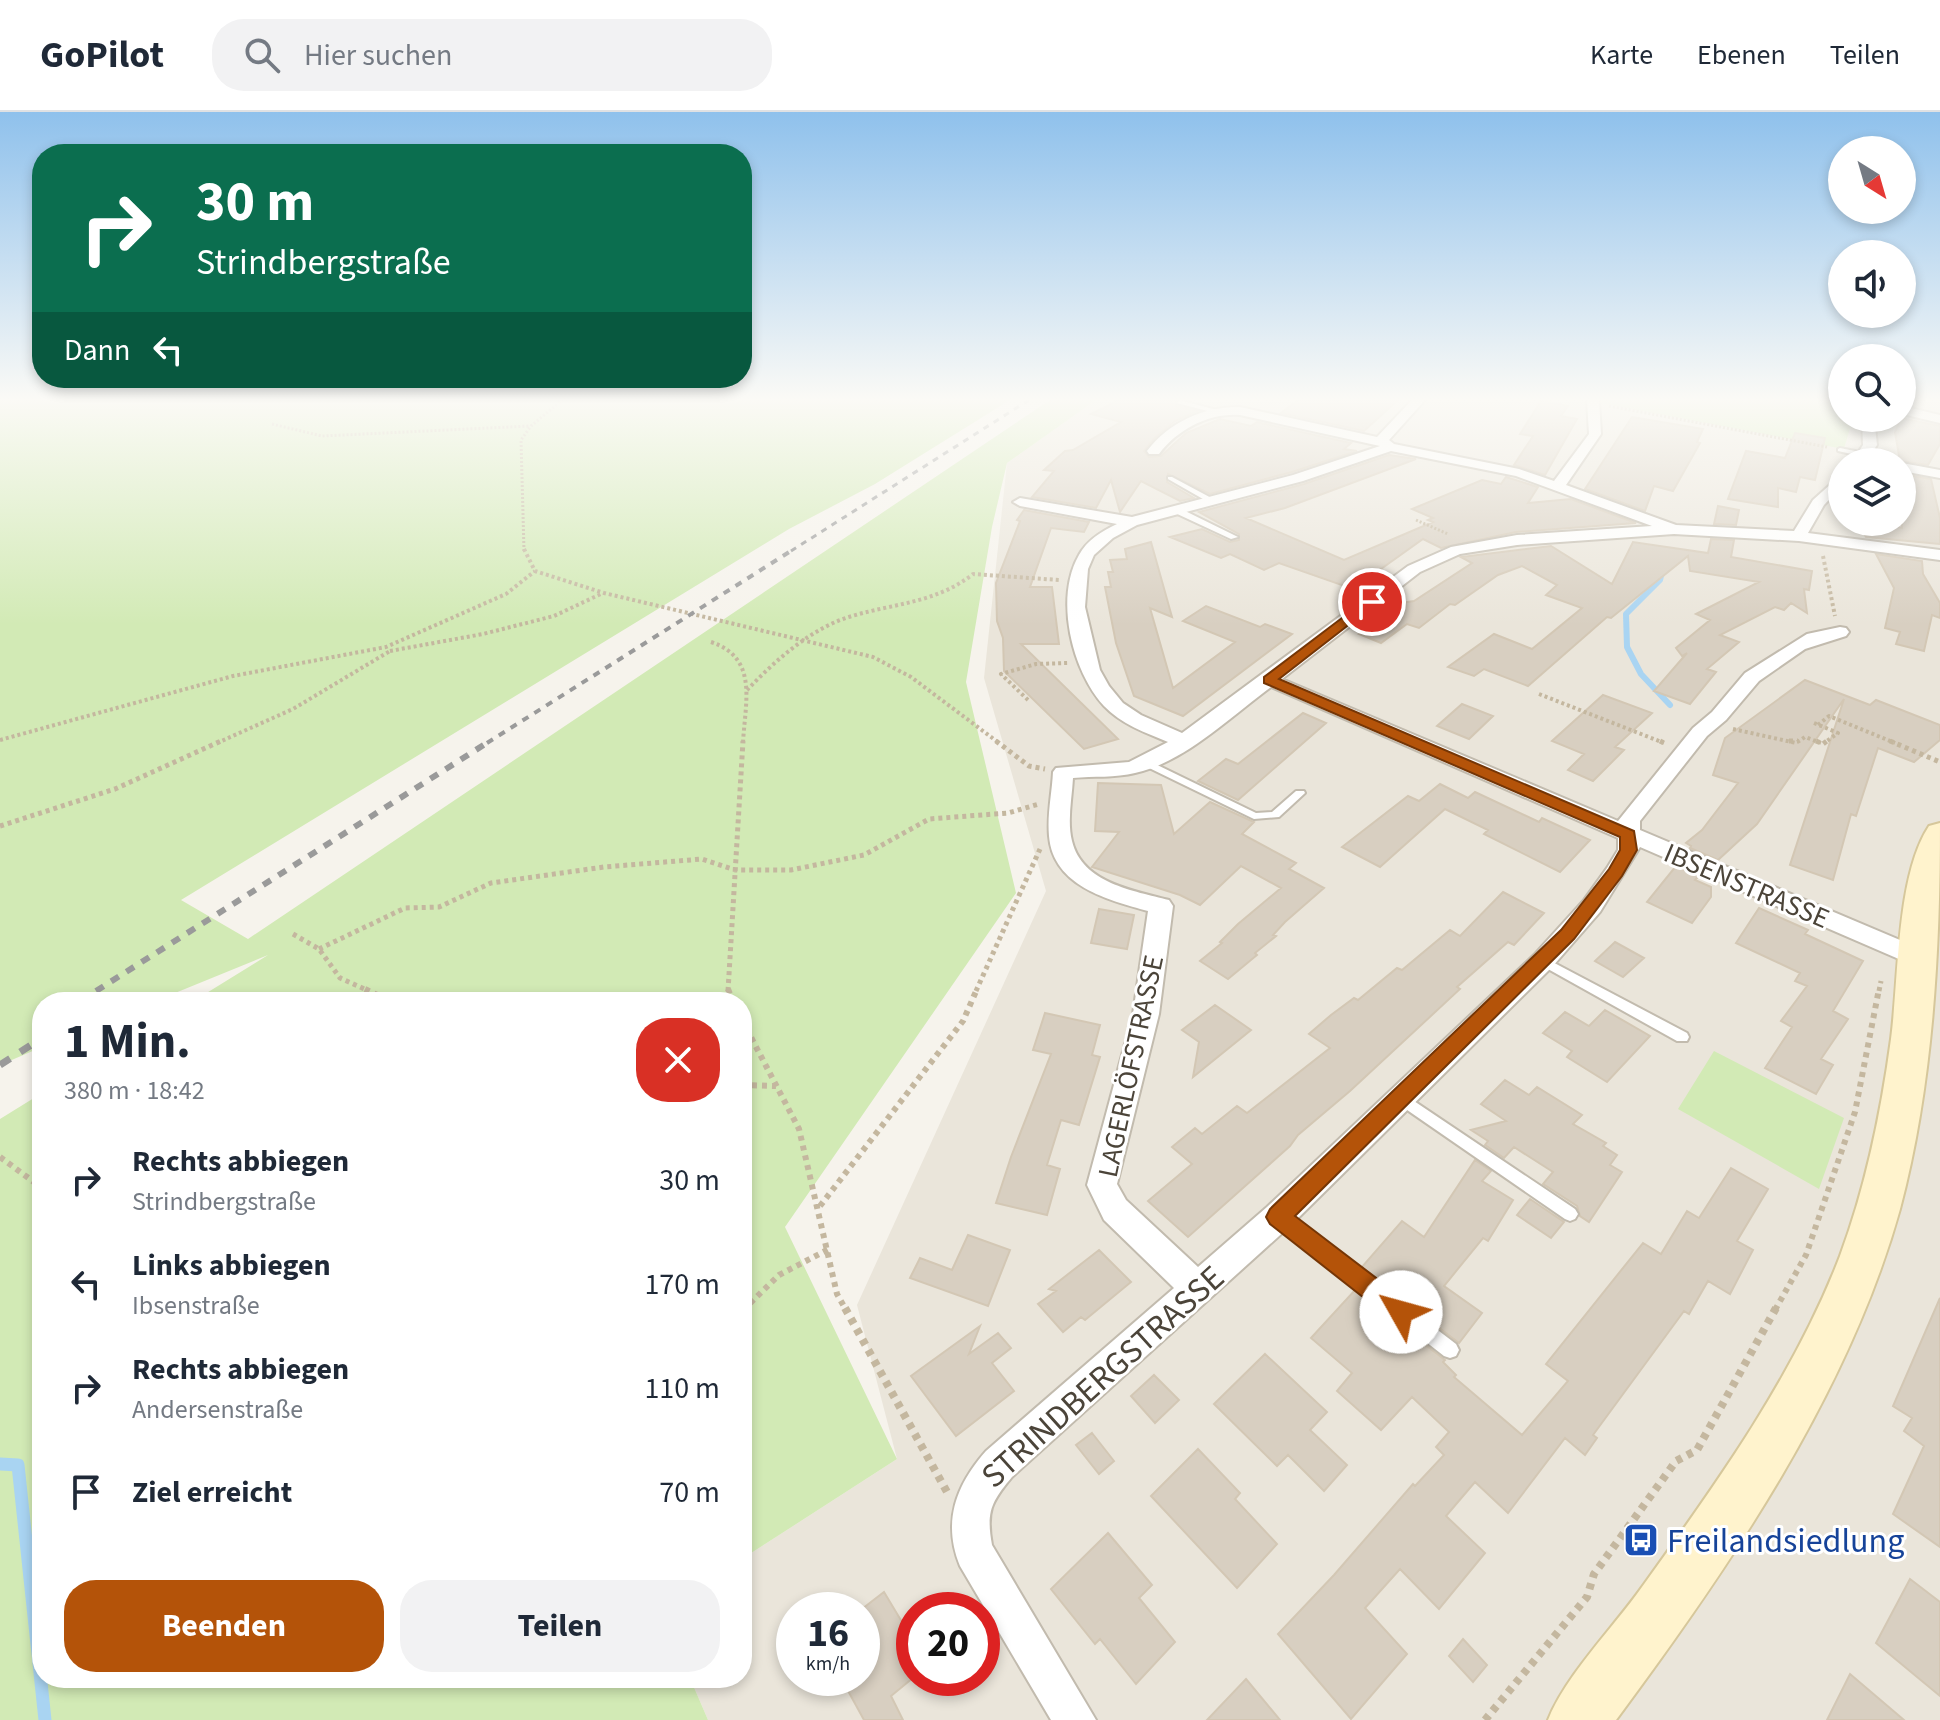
<!DOCTYPE html>
<html lang="de">
<meta charset="utf-8">
<style>
:root{--surface:#fff;--page:#f2f2f3;--text:#1f2937;--muted:#747a83;--line:#e0e1e3;--accent:#b45309}
body{margin:0;font-family:"Source Sans 3",sans-serif;background:var(--page);color:var(--text);height:100vh;display:flex;flex-direction:column;font-size:30px;white-space:nowrap}
*{box-sizing:border-box;margin:0}
p{font-size:26px;color:var(--muted)}
.icon{flex:none;width:44px;height:44px;fill:none;stroke:currentColor;stroke-width:2;stroke-linecap:round;stroke-linejoin:round}
.map{position:relative;flex:1;overflow:hidden}
.side{position:absolute;left:32px;top:880px;width:720px;height:696px;display:flex;flex-direction:column;background:var(--surface);border-radius:32px;box-shadow:0 4px 12px #0003}
.side>*{flex:none}
.hud{position:absolute;left:32px;top:32px;width:720px;height:244px;border-radius:32px;box-shadow:0 4px 12px #0003;background:#0b6e4f;color:#fff;overflow:hidden}
.needle{width:52px;rotate:143deg}
.buttons{position:absolute;left:1828px;top:24px;display:grid;gap:16px}
.buttons a{display:grid;place-items:center;width:88px;height:88px;border-radius:50%;background:var(--surface);box-shadow:0 4px 12px #0003;font-size:40px}
.speed{position:absolute;left:776px;top:1480px;display:flex;gap:16px;font-size:40px;font-weight:700;text-align:center}
.speed>*{display:grid;place-content:center;width:104px;height:104px;border-radius:50%;background:var(--surface);box-shadow:0 4px 12px #0003;line-height:1}
.speed small{font-size:20px;font-weight:400}
.speed .limit{border:12px solid #d22;background:#fff;color:#111}
.pin{position:absolute;display:grid;place-items:center;width:68px;height:68px;color:#fff;margin:-34px;border:4px solid #fff;border-radius:50%;box-shadow:0 2px 8px #0007}
.me{position:absolute;width:88px;margin:-44px;rotate:308deg;stroke-linejoin:round;filter:drop-shadow(0 0 6px #0008)}
.turn{display:flex;align-items:center;gap:28px;height:168px;padding:0 32px;font-size:36px}
.turn .icon{width:104px;height:104px;stroke-width:2.5}
.turn b{display:block;font-size:56px;line-height:68px}
.then{display:flex;align-items:center;height:76px;padding:0 32px;background:#0003;gap:16px;font-size:30px}
.round{display:grid;place-items:center;flex:none;width:84px;height:84px;border-radius:32px;background:var(--page)}
.summary{display:flex;align-items:center;justify-content:space-between;height:136px;padding:0 32px}
h1{font-size:48px;font-weight:700;line-height:60px}
.button{display:flex;gap:16px;margin-top:auto;padding:16px 32px}
.button a{flex:1;height:92px;border-radius:32px;background:var(--accent);color:#fff;font-size:32px;font-weight:700;line-height:92px;text-align:center}
.button a+a{background:var(--page);color:var(--text)}
ul{padding:0;list-style:none}
li{display:flex;align-items:center;gap:24px;height:104px;padding:0 32px}
li div{flex:1}
li b{display:block;font-size:30px}
li em{font-style:normal}
header{display:flex;align-items:center;gap:48px;box-sizing:border-box;height:112px;padding:0 40px;background:var(--surface);border-bottom:2px solid var(--line)}
header strong{font-size:38px}
nav{display:flex;gap:44px;margin-inline-start:auto;font-size:28px}
.search{width:560px;height:72px;background:var(--page);display:flex;align-items:center;gap:20px;box-sizing:border-box;padding:0 28px;border-radius:32px;color:var(--muted);font-size:30px}
.map>svg:first-child{display:block}
</style>
<header>
<strong>GoPilot</strong>
<div class="search"><svg class="icon" aria-label="search" viewBox="0 0 24 24"><circle cx="10" cy="10" r="6"/><path d="M15 15l6 6"/></svg>Hier suchen</div>
<nav><a>Karte</a><a>Ebenen</a><a>Teilen</a></nav>
</header>
<div class="map">
<svg width="1940" height="1608" viewBox="0 0 1940 1608">
<rect width="100%" height="100%" fill="#f6f3ec"/>
<path fill="#eae5da" fill-rule="evenodd" d="M1096,288h503l2,3 243,45 9,-30h49v-18h38v1320h-1232l-18,-42h52v-119l155,-100 -40,-154 189,-414 -62,-213 23,-215zM1842,350h60v60h-60zM794,1498h68v68h-68zM914,1498h68v68h-68z"/>
<path fill="#d2eab5" d="M0,288h1010l-135,84 -86,45 -608,371 67,39 802,-539h46l-89,63 -15,64 -26,155 50,211 -231,334 112,232 -155,100v-557h-550l76,-47 -115,47h-111v45l-42,18z
M1599,288h243v18h11l-9,31 -244,-46z
M1714,939l130,67 -25,71 -141,-80z
M42,981v585h648l18,42h-708v-601z"/>
<g fill="none" stroke-linecap="round" stroke-linejoin="round">
<path stroke="#a9d4f2" stroke-width="6" d="M1663,457l-3,11 -34,34 1,33 14,27 29,31"/>
<path stroke="#a9d4f2" stroke-width="13" d="M0,1352l18,1 27,255"/>
</g>
<path fill="#d8cfc1" stroke="#d3c7b4" stroke-width="2" d="M1119,288h57v6l21,5 -22,10 -21,18 -10,12 5,6 12,-1 25,-23 34,-14 31,7 6,-4 94,21 -7,6 13,2 -65,21 -82,22 -42,-20 -1,8 27,16 -14,3 -39,-20 -21,31 -9,-32 -15,28 -64,-11 22,-26 -10,-1 21,-19 8,-1 48,-28 -30,-8z
M1298,288h100l-34,31 -83,-18z
M1541,289l27,5 -7,10 16,3 -32,56 -31,-10 19,-29 -13,-2z
M1632,305l71,12 -6,13 3,1 -27,48 -19,-5 -9,25 -60,-22z
M1901,306l39,8v18l-12,21 -28,-4 -5,-29z
M1795,321l30,5 -10,42 -15,-3 -4,15 -18,-4v19l-50,-8 18,-48 39,7z
M1389,343l27,4 -131,49 -39,10 98,42 89,-38 -5,-2 5,-2 -21,-9 70,-29 19,4 5,-7 32,10 -10,16 43,-4 65,24 -120,9 -75,16 -18,-9 -70,50 -74,-26 -15,7 -34,-16 -9,4 -51,-21 32,-8 28,13 9,-2v-6l-40,-22 105,-28z
M1902,362l29,5 9,39v26l-74,-7 -8,-15h20l24,6z
M1718,394l21,4 -3,15 -22,-1z
M1024,398l65,12 -5,10 -33,-4 -21,59h22l7,57h-38l97,95 -34,10 -80,-78 -1,-33 -6,-17 -1,-38 24,-62 -3,-1z
M1711,427l23,1 -3,17 81,14 -3,19 -5,-1 3,24 -16,-10 -7,7 -9,-3 -55,28 19,7 -32,27 9,3 -26,32 -36,-13 33,-38 -5,3 -6,-8 34,-28 -14,-6 63,-32 -69,-11 -2,-15 -77,62 -4,-1 -79,69 -44,-17 -10,7 -26,-9 46,-33 38,15 50,-41 -36,-13 11,-10 -35,-19 -24,9 -43,30 -5,-1 -31,24 -12,-4 -26,19 -22,-9 42,-31 13,-2 58,-38 -11,-6 90,-11 61,38 21,-42 75,11z
M1151,430l21,75 -22,-9 23,80 62,-46 -52,-21 23,-15 54,21 5,-3 27,10 -109,82 -49,-20 -18,-53 -11,-56h6l-3,-15h5l-3,-12 17,-1 -2,-10z
M1876,442l46,7 1,13 17,29v15l-8,-3 -8,36 -28,-7 4,-12 -15,-4 9,-40z
M1805,568l65,25 6,-5 64,25v15l-26,22 -36,-14 -22,68 -5,-2 -18,66 -43,-15 54,-166 -87,125 -39,36 -28,-12 1,-2 -5,-3 16,-13 36,-47 -25,-8 12,-37z
M1603,583l49,18 -37,34 9,3 -31,31 -25,-11 16,-16 -32,-13z
M1462,592l31,12 -24,23 -32,-13z
M1303,601l23,10 -88,77 -40,-19 28,-22 12,5z
M1098,671l63,2 13,49 36,-32 44,20 -12,12 54,29 -7,6 35,19 -39,34 -12,13 3,1 -21,17 2,2 -29,24 -28,-18 22,-18 -2,-1 18,-18 43,-36 -40,-22 -41,39 -20,-10 -88,-28 27,-35 -24,-1z
M1440,672l28,14 7,-6 64,30 3,-4 48,22 -30,32 -76,-38 4,-4 -43,-21 -65,58 -38,-20 66,-51 11,5z
M1676,754l23,10 -4,4 16,7v10l-19,26 -45,-21z
M1503,780l41,21 -30,32 -6,-3 -51,45 3,2 -110,102 -52,44 -8,11 -102,91 -40,-36 44,-37 -20,-17 23,-19 7,6 35,-28 10,7 83,-65 -21,-14 22,-19 23,-17 4,2 39,-32 5,2 48,-40 10,6z
M1759,796l49,22 -3,4 58,27 -30,50 15,8 -27,40 12,6 -17,29 -51,-26 27,-41 -11,-6 26,-35 -12,-5 5,-8 -64,-30z
M1099,797l35,6 -7,34 -36,-6z
M1615,830l29,16 -21,19 -28,-16z
M1215,893l36,25 -58,47 6,-35 -17,-12z
M1605,898l45,26 -43,46 -40,-25 5,-6 -29,-18 22,-21 24,14z
M1045,901l55,12 -8,30 8,2 -21,68 -18,-5 -14,45 13,4 -13,46 -51,-12 15,-46 40,-103 -18,-4z
M1505,968l24,15 8,-8 45,28 -9,9 33,19 -3,3 14,9 -7,10 12,7 -33,50 -9,-6 -3,-10 -34,-22 10,-12 -39,-25 -10,11 -19,-13 3,-4 -17,-11 35,-9 -25,-17z
M1475,1048l16,11 -9,10 31,19 -25,41 -5,-3 -39,48 38,27 -23,30 -98,-75 41,-47 22,16z
M1731,1056l37,21 -31,52 16,9 -23,44 -22,-13 -19,33 -5,-3 -91,124 4,3 -12,17 -20,-17 -57,75 -33,-31 -29,34 39,37 -46,56 -39,-40 -35,39 42,46 -56,65 -73,-85 56,-59 79,-91 2,2 29,-31 -8,-8 13,-15 -37,-35 -31,33 -44,-39 15,-18 -41,-35 44,-48 90,70 -2,2 13,13 -2,2 68,58 46,-54 -22,-17 97,-121 18,11 26,-43 12,7z
M1530,1087l34,23 -13,16 -34,-23z
M968,1123l42,15 -22,56 -78,-28 10,-20 32,12z
M1099,1138l32,32 -46,38 -4,-3 -18,15 -25,-28 18,-13 -7,-2z
M1940,1186v249l-47,-33 31,-68 -20,-15 8,-13 -19,-12z
M980,1214l-11,28 29,-21 13,15 -19,15 22,28 -58,45 -45,-60z
M1265,1242l62,58 -17,18 37,35 -23,26 -36,-36 -11,11 -63,-62z
M1154,1263l25,25 -24,23 -24,-27z
M1092,1321l22,28 -15,13 -23,-29z
M1198,1337l42,44 -5,6 42,45 -40,44 -86,-92z
M1108,1421l44,52 -13,13 36,44 -39,42 -36,-45 -5,5 -44,-55z
M1910,1467l30,23v94l-64,-53z
M884,1480l30,50v35l-23,19 12,24h-39l-23,-42h21v-69z
M1463,1527l24,26 -14,17 -24,-26z
M1850,1562l54,46h-77z
M1246,1567l34,41h-73z"/>
<g fill="none" stroke-linecap="round" stroke-linejoin="round">
<g stroke="#c2bbae" stroke-width="4">
<path id="lane" d="M1179,288l38,10 1,1 -3,2 -38,-10z
M1840,336l25,5 3,2 -3,2 -27,-6v-2z
M1168,365h4l45,24 -7,2 -42,-24z
M1173,396h6l59,29 -7,2 -58,-27z
M1147,648l109,53 16,-1 24,-21h8l1,2 -26,24 -25,2 -111,-54 -1,-2z
M1543,845l144,76 2,4 -2,4h-10l-138,-77 -2,-3 2,-3z
M1402,981l173,116 3,5 -3,5 -5,2 -5,-2 -168,-116 -2,-4 2,-4z
M1278,1098l5,2 173,132 3,6 -3,6 -6,2 -6,-2 -171,-134 -3,-5 3,-5z"/>
</g>
<g stroke="#c2bbae" stroke-width="4">
<path id="street" d="M1412,288h13l-36,40 5,4 125,25 35,12 35,-47 -2,-34h12l2,34 -35,51 110,40 118,6 19,-31 29,-26v12l-18,19 -16,28 132,17v10l-141,-19 -125,-7 -157,11 -57,9 -40,18 -138,107 336,142 75,-93 19,-16 33,-39 62,-39 33,-7 6,1 3,4 -3,4 -41,13 -46,32 -33,39 -19,16 -67,85v9l286,121 3,6 -3,6 -9,3 -9,-3 -268,-116 -40,65 -48,55 -263,260 -277,250c-21,25 -26,35 -20,68l104,175h-45l-91,-154c-18,-44 -4,-81 26,-115l188,-163 -70,-68 -17,-35 46,-171 15,-103c-40,-11 -95,-25 -99,-75 -2,-22 3,-43 4,-64l3,-4 73,-6 39,-20c-22,-9 -47,-18 -64,-36 -32,-35 -50,-108 -25,-151 8,-15 23,-24 38,-31l-97,-18 -7,-4 7,-4 112,19 161,-42 87,-29 -140,-31c-31,-2 -62,14 -81,39h-10l-2,-3c22,-29 58,-45 93,-44l137,30zM1391,339l125,25 136,50 -135,9 -66,12 -43,19 -226,167 -41,-18 -18,-12 -14,-17 -9,-16 -15,-63 3,-38 6,-14 19,-17 24,-13 166,-44zM1271,575l347,151v12l-11,18 -23,32 -50,55 -267,252 -69,60 -72,-67 -9,-16 42,-170 14,-108 -4,-6c-35,-9 -87,-17 -97,-59 -5,-20 0,-43 1,-63 20,-2 43,0 62,-5 50,-11 95,-56 136,-86z
M1902,294l38,9v8l-38,-9z
M1862,306h12l3,27 -11,17h-14l11,-17z
M1902,351l38,7v8l-38,-7z"/>
</g>
<g stroke="#d6c79b" stroke-width="4">
<path id="secondary" d="M1940,711c0,128 -7,262 -40,386 -51,183 -169,356 -281,507l-3,4h-68c18,-45 65,-92 94,-133 74,-103 152,-211 198,-331 26,-70 41,-143 51,-217 8,-60 5,-163 38,-213z"/>
</g>
<path stroke="#c4b79f" stroke-width="3" stroke-dasharray="2 2" stroke-linecap="butt" d="M1609,294l218,41
M272,312l50,12 208,-10
M1416,408l32,14
M524,439l-3,-111 10,-14 31,-26"/>
<path stroke="#c4b79f" stroke-width="4" stroke-dasharray="3 3" stroke-linecap="butt" d="M524,437l11,22 69,22 269,64 38,20 88,66
M1823,444l12,60
M711,530c48,16 34,60 32,101
M390,539l93,-17 71,-18 49,-23
M747,578c29,-30 64,-62 105,-74 44,-13 84,-13 121,-42l86,6
M1539,582l125,49
M1028,588l-27,-26 35,-10 32,-1
M1814,611l24,10 -14,10
M1818,613l11,-9 66,27
M1733,617l63,14 9,-6 16,6
M0,628l233,-64 153,-29 120,-53 29,-23
M217,631l76,-34 97,-58"/>
<path stroke="#c4b79f" stroke-width="5" stroke-dasharray="4 4" stroke-linecap="butt" d="M996,629l33,25 16,3
M1660,629l4,2
M1789,629h9
M1816,629l7,3 4,-3
M1890,629l50,21
M0,714l115,-37 106,-48
M293,822l26,15 21,29 29,13
M319,837l86,-41 34,-1 52,-24 113,-16 98,-8 33,11h56l73,-15 65,-36 79,-6 31,-9
M728,879l15,-250
M976,879l64,-142
M1879,879l2,-10"/>
<path stroke="#c4b79f" stroke-width="6" stroke-dasharray="5 5" stroke-linecap="butt" d="M365,877l27,13
M728,877l5,13
M742,908l57,109 38,165 9,16
M742,973l34,1
M0,1045l42,31
M820,1094l143,-185 14,-32
M743,1198l36,-35 50,-26
M1775,1198l31,-55 49,-143 24,-123"/>
<path stroke="#c4b79f" stroke-width="8" stroke-dasharray="6 6" stroke-linecap="butt" d="M845,1196l102,184
M742,1199l3,-3
M1485,1608l102,-123 7,-23 82,-113 21,-11 79,-142"/>
<use href="#lane" fill="#fff" fill-rule="evenodd"/>
<use href="#street" fill="#fff" fill-rule="evenodd"/>
<use href="#secondary" fill="#fff3cd" fill-rule="evenodd"/>
<path stroke="#9a9a9a" stroke-width="3" stroke-dasharray="6 6" stroke-linecap="butt" d="M791,439l238,-151"/>
<path stroke="#9a9a9a" stroke-width="4" stroke-dasharray="7 7" stroke-linecap="butt" d="M487,631l307,-194"/>
<path stroke="#9a9a9a" stroke-width="6" stroke-dasharray="9 9" stroke-linecap="butt" d="M96,879l394,-250"/>
<path stroke="#9a9a9a" stroke-width="7" stroke-dasharray="12 12" stroke-linecap="butt" d="M79,890l20,-13
M0,953l42,-27"/>
</g>
<linearGradient id="sky" x2="0" y2="1"><stop stop-color="#8fc1ec"/><stop offset="0.56" stop-color="#fbfaf6"/><stop offset="1" stop-color="#fbfaf6" stop-opacity="0"/></linearGradient>
<rect width="1940" height="513" fill="url(#sky)"/>
<path fill="#b45309" stroke="#753606" stroke-width="2" d="M1367,487l11,3 -99,77 355,152 3,19 -15,26 -48,63 -279,277 114,87 4,9 -4,8 -8,4 -9,-4 -122,-96 -4,-7 4,-8 291,-279 48,-61 11,-19v-13l-356,-154v-6z"/>
<defs>
<g id="bus-square" transform="scale(1.8)"><rect x="-9" y="-9" width="18" height="18" rx="4" fill="#1a4fb4" stroke="#fff"/><path d="M-5-6H5V4H4V6H2V4H-2V6H-4V4H-5ZM-3.5-4V0h7V-4ZM-3.5 1.2v1.5H-2V1.2ZM2 1.2v1.5H3.5V1.2Z" fill="#fff"/></g>
</defs>
<g fill-rule="evenodd">
<use href="#bus-square" x="1641" y="1428"/>
</g>
<g text-anchor="middle" stroke-width="6" stroke-linejoin="round" paint-order="stroke">
<g font-size="28" fill="#4b4439" stroke="#fff">
<text transform="translate(1747 773) rotate(23)" y="10">IBSENSTRASSE</text>
<text transform="translate(1130 954) rotate(-78)" y="10">LAGERLÖFSTRASSE</text>
</g>
<g font-size="34" fill="#4b4439" stroke="#fff">
<text transform="translate(1102 1264) rotate(-42)" y="12">STRINDBERGSTRASSE</text>
</g>
<g font-size="34" fill="#164399" stroke="#fff" text-anchor="start">
<text x="1667" y="1440">Freilandsiedlung</text>
</g>
</g>
</svg>
<div class="buttons">
<a><svg class="needle" viewBox="-14 -14 28 28"><path d="M0-13l5 13h-10z" fill="#e53935"/><path d="M0 13l5-13h-10z" fill="#747a83"/></svg></a>
<a><svg class="icon" aria-label="sound" viewBox="0 0 24 24"><path d="M4 9h4l5-4v14l-5-4H4zM17 9q2 3 0 6"/></svg></a>
<a><svg class="icon" aria-label="search" viewBox="0 0 24 24"><circle cx="10" cy="10" r="6"/><path d="M15 15l6 6"/></svg></a>
<a><svg class="icon" aria-label="layers" viewBox="0 0 24 24"><path d="M12 4l9 5-9 5-9-5zM3 14l9 5 9-5"/></svg></a>
</div>
<div class="speed"><div>16<small>km/h</small></div><div class="limit">20</div></div>
<div class="pin" style="left:1372px;top:490px;background:#d93025"><svg class="icon" aria-label="arrive" viewBox="0 0 24 24"><path d="M6 21V4h12l-3 4 3 4H6"/></svg></div>
<svg class="me" style="left:1401px;top:1200px" viewBox="-20 -20 40 40"><circle r="19" fill="#fff"/><path d="M0-13L10 11 0 6-10 11z" fill="#b45309"/></svg>
<div class="hud">
<div class="turn"><svg class="icon" aria-label="right" viewBox="0 0 24 24"><path d="M7 20v-9h11M14 6l5 5-5 5"/></svg><div><b>30 m</b>Strindbergstraße</div></div>
<div class="then">Dann<svg class="icon" aria-label="left" viewBox="0 0 24 24"><path d="M17 20v-9H6M10 6l-5 5 5 5"/></svg></div>
</div>
<section class="side">
<div class="summary"><div><h1>1 Min.</h1><p>380 m · 18:42</p></div><a class="round" style="background:#d93025;color:#fff"><svg class="icon" aria-label="close" viewBox="0 0 24 24"><path d="M6 6l12 12M18 6L6 18"/></svg></a></div>
<ul>
<li><svg class="icon" aria-label="right" viewBox="0 0 24 24"><path d="M7 20v-9h11M14 6l5 5-5 5"/></svg><div><b>Rechts abbiegen</b><p>Strindbergstraße</p></div><em>30 m</em></li>
<li><svg class="icon" aria-label="left" viewBox="0 0 24 24"><path d="M17 20v-9H6M10 6l-5 5 5 5"/></svg><div><b>Links abbiegen</b><p>Ibsenstraße</p></div><em>170 m</em></li>
<li><svg class="icon" aria-label="right" viewBox="0 0 24 24"><path d="M7 20v-9h11M14 6l5 5-5 5"/></svg><div><b>Rechts abbiegen</b><p>Andersenstraße</p></div><em>110 m</em></li>
<li><svg class="icon" aria-label="arrive" viewBox="0 0 24 24"><path d="M6 21V4h12l-3 4 3 4H6"/></svg><div><b>Ziel erreicht</b></div><em>70 m</em></li>
</ul>
<div class="button"><a>Beenden</a><a>Teilen</a></div>
</section>
</div>
